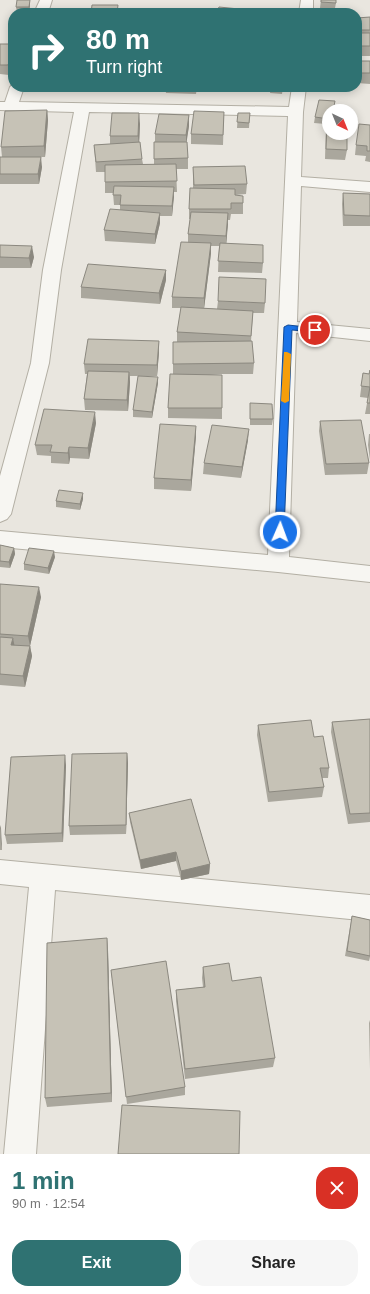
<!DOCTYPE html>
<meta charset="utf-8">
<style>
:root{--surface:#fff;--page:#f6f6f6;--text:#222;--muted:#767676;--accent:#2f7272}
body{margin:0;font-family:Arial,sans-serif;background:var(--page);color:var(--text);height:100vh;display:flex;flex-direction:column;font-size:15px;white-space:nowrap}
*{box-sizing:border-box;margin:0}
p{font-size:13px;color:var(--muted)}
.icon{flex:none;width:22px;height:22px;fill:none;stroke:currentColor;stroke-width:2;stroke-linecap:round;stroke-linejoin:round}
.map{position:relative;height:1154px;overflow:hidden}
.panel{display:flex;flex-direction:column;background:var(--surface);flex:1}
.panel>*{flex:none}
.banner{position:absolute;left:8px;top:8px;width:354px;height:84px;border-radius:16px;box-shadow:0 2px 10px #0003;background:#2f7272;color:#fff;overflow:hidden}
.needle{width:26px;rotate:137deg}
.tools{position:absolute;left:322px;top:104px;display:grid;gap:8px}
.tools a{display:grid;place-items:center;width:36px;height:36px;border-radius:50%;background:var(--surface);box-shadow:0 2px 10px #0003;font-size:20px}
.pin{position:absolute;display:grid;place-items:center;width:34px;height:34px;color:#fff;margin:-17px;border:2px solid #fff;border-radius:50%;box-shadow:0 1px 4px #0007}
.me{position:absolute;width:44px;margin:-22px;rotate:2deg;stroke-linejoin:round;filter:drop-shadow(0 0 3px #0008)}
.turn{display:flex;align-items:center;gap:14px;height:84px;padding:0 12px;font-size:18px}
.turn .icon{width:52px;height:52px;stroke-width:2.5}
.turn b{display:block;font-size:28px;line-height:34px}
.round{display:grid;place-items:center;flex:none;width:42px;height:42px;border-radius:16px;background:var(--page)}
.overview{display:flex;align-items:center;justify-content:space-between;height:68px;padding:0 12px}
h1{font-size:24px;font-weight:700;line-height:30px;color:var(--accent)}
.action{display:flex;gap:8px;margin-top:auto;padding:8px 12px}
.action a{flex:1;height:46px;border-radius:16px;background:var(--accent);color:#fff;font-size:16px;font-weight:700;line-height:46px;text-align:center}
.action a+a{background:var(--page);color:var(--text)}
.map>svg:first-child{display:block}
</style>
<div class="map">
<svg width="370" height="1154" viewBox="0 0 370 1154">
<rect width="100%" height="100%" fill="#e9e6df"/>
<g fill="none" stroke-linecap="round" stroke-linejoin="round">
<g stroke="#b3afa4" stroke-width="2">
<path id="minor" d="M40,0h12l-4,13h-14z
M301,0h12v13h-14z
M13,84v3h11l-5,15 270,5 3,-20h14l-3,25 -2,65 69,5v10l-69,-6 -4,136 73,7v12l-74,-8 -7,224 81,9v16l-92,-10 -278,-25v-16l268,24 20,-439 -199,-4 -28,158 -12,93 -38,151 -4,5 -7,3v-46l31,-113 12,-93 31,-158 -74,-2v-8h5l5,-15z
M0,860l370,35v26l-315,-31 -19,264h-32l25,-267 -29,-3z"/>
</g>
<use href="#minor" fill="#f7f6f2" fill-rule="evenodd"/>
</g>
<path fill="#aaa79d" d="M30,0v4l-1,9h-12l-1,-6z
M321,0l15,3 -1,5h-15z
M370,17v39h-13v-38z
M0,44h13l-4,31 -9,-1z
M357,61h13v23l-13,-1z
M30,87h30l-1,2 -29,-1z
M165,87h32l-1,7 -30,-1z
M283,87l-1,7 -12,-1 1,-5z
M335,101l-2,10h-4v22l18,17 -2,10 -20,-1 1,-35 -12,-1 1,-6z
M47,110l1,10 -3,37h-16l13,10 -3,17h-39v-27h2l-1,-10z
M224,112l-1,33 -32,-1v-10z
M238,113h12l-1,15h-12z
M189,115v11l-3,16 2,16v11h-12l1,23h-3l-2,24h-12v7l-5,21 -50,-3 -1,-11 16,-20v-5h-6l-1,-12h-8v-21h-9l-2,-27 16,-1v-8l30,-12 -1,18 3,17 1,5h11v-22h1v-8z
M370,125v37l-5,-1 1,-5 -11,-1 1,-10z
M193,167l54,17 -1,10 -11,1 8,8v11h-12l-1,6h-2l-2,24 37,19 -1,10 -44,-1 1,-26h-8v7l-7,55 13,1 1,-8 47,2 -1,10h-11l-2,28 3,22 -1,11h-44l13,1v44l-54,-1v-10l5,-34v-32h4v-10l4,-24h-9v-11l16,-55v-8l2,-15h-1v-10l4,-21z
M343,193l27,1v32h-27l-1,-22z
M0,245l34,12 -3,11h-31z
M166,270v10l-6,24 -79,-6v-11z
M159,341v11l-2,24h-27v6l-2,29 -43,-1 -1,-11 3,-25h-2l-1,-10z
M370,370v44h-5l3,-16 -8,-1 3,-24 6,1z
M158,377v6l-6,35 -19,-1v-7z
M250,403l23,16 -1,6h-22z
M320,421l49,42 -2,11 -42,1 -6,-44z
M96,423l-7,36 -19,-1 -1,6 -18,-1v-7l-14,-1 -2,-10z
M196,426v10l-5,55 -37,-2v-11z
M369,434h1v26l-2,-15z
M248,440l-7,38 -38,-4 1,-11z
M83,499l-3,11 -24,-3v-6z
M0,545l14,3 1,6 -5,14 -10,-1z
M55,557l-6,17 -25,-4v-6z
M0,584l41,13 -11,49 2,10 -7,31 -25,-2z
M370,719v103l-22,2 -17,-92 1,-10z
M258,725l56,12 15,31 -1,10h-6l2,9 -2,10 -54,5 -11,-67z
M127,753l1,10 -2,71 -56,1 -1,-9z
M66,765l-3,77 -56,2 -2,-9z
M129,813l81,51 -1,10 -28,6 -5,-19 -35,8 -11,-47z
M0,825l2,25h-2z
M352,916l18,4v37l-1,4 -24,-5z
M107,938l1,12 4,152 -65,5 -2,-9z
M203,967l29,14 43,77 -2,9 -88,12 -9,-78v-11l27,-3 -1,-9z
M111,970l74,117v8l-58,9z
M370,1020v49l-1,-46z"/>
<path fill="#8b887f" d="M30,0v4l-1,9v-6z
M13,50v13l-4,12 -1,-10z
M47,110l1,10 -3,37 -1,-11z
M139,113l1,11 -1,22 -1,-10z
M189,115v11l-3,20v-11z
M41,157l1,10 -3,17 -1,-10z
M174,187v10l-2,19v-10z
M160,213v10l-5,21v-10z
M228,213v11l-2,23v-11z
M211,243v10l-7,56v-11z
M32,246l2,11 -3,11 -2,-10z
M166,270v10l-6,24 -1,-11z
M159,341v11l-2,24v-11z
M129,372l1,10 -2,29 -1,-11z
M158,377v6l-6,35v-6z
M95,412l1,11 -7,36 -1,-11z
M196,426v10l-5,55v-11z
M249,429l-1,11 -7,38 1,-11z
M69,447l1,11 -1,6 -1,-11z
M83,493v6l-3,11v-6z
M14,548l1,6 -5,14 -1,-6z
M54,551l1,6 -6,17 -1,-6z
M39,587l2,10 -11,49 -2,-10z
M13,638l2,10 -4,-3z
M30,646l2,10 -7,31 -2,-11z
M127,753l1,10 -2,71v-9z
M65,755l1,10 -3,77 -1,-9z
M0,825l1,3 1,22 -1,-6z
M176,852v9l-35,8 -1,-9z
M210,864l-1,10 -28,6v-9z
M107,938l1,12 4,152 -1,-9z"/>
<path fill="#c6c2b6" stroke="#8b887f" d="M17,0h13l-1,7h-13z
M321,0h15v3l-15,-1z
M92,5h26l-1,8h-26z
M219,7l50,5 -1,1h-52z
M370,17v13h-13v-12z
M357,33h13v13h-13z
M0,44h13v6l-5,15h-8z
M357,61h13v12h-13z
M271,87h11v1h-11z
M319,100l16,1 -2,10h-4v8l-14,-2z
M47,110l-3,36 -43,1 4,-36z
M194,111l30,1 -1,23 -32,-1z
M112,113h27l-1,23h-28z
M238,113h12l-1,10 -12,-1z
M159,114l30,1 -3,20 -31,-1z
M327,122l2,1v10h18v17l-21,-1z
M359,124l11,1v26h-3v-5l-11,-1z
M140,142l2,17 -46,3 -2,-17z
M154,142h33l1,16 -34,1z
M0,157h41l-3,17h-38z
M176,164l1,17 -72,1v-17z
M245,166l2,18 -53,1 -1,-18z
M114,186l60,1 -2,19 -52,-1 1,-10h-8z
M190,188l45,1v6l8,1v7h-12v6h-42z
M343,193l27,1v22l-26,-1z
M110,209l50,4 -5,21 -51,-4z
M191,212l37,1 -2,23 -38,-2z
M181,242l30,1 -7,55 -32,-1z
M220,243l43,2v18l-45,-2z
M0,245l32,1 -3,12 -29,-1z
M88,264l78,6 -7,23 -78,-6z
M219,277l47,2 -1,24 -47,-2z
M181,307l72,4 -2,25 -74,-4z
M88,339l71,2 -2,24 -73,-1z
M252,341l2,22 -81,1v-22z
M370,370v33h-3l3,-16 -9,-1 2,-13 6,1z
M88,371l41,1 -2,28 -43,-1z
M170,374l52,1v33h-54z
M138,376l20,1 -6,35 -19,-2z
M250,403l22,1 1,15h-23z
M44,409l51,3 -7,36 -19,-1 -1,6 -18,-1 2,-7h-17z
M361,420l8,43 -43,1 -6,-43z
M160,424l36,2 -5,54 -37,-2z
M212,425l37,4 -7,38 -38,-4z
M59,490l24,3 -3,11 -24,-3z
M0,545l14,3 -5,14 -9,-1z
M29,548l25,3 -6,17 -24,-4z
M0,584l39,3 -11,49 -28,-2z
M0,637l13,1 -2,7 19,1 -7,30 -23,-2z
M370,719v94l-20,1 -18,-92z
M311,720l3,17 9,-1 6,32h-9l4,19 -55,5 -11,-67z
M127,753l-1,72 -57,1 3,-72z
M65,755l-3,78 -57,2 6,-78z
M191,799l19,65 -29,7 -5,-19 -36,8 -11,-47z
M352,916l18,4v36l-23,-5z
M107,938l4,155 -66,5 2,-155z
M166,961l19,126 -59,10 -15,-127z
M229,963l3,18 29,-4 14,81 -90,11 -9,-79 29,-3 -2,-20z
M122,1105l118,6 -1,43h-121z"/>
<path fill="#1a73e8" stroke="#114b97" d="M288,325l27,3 4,2 -4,2 -23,-2 -8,202 -4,4 -5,-4 9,-205z"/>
<path fill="#f59e0b" d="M284,352h3l4,2 -2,47 -4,2 -4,-2z"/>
</svg>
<div class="tools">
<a><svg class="needle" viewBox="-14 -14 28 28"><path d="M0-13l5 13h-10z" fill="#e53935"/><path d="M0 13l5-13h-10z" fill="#767676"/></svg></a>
</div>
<div class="pin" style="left:315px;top:330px;background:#d93025"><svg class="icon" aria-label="arrive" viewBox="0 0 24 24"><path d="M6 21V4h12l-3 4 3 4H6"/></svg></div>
<svg class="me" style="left:280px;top:532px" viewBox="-20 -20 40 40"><circle r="17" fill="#1a73e8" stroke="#fff" stroke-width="3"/><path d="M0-11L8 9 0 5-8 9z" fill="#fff"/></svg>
<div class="banner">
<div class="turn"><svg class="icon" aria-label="right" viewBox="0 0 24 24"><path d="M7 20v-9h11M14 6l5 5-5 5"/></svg><div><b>80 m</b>Turn right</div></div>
</div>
</div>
<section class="panel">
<div class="overview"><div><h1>1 min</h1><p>90 m · 12:54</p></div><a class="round" style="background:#d93025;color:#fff"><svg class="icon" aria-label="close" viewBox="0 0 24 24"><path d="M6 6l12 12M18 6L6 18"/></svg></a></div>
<div class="action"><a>Exit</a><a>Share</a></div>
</section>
